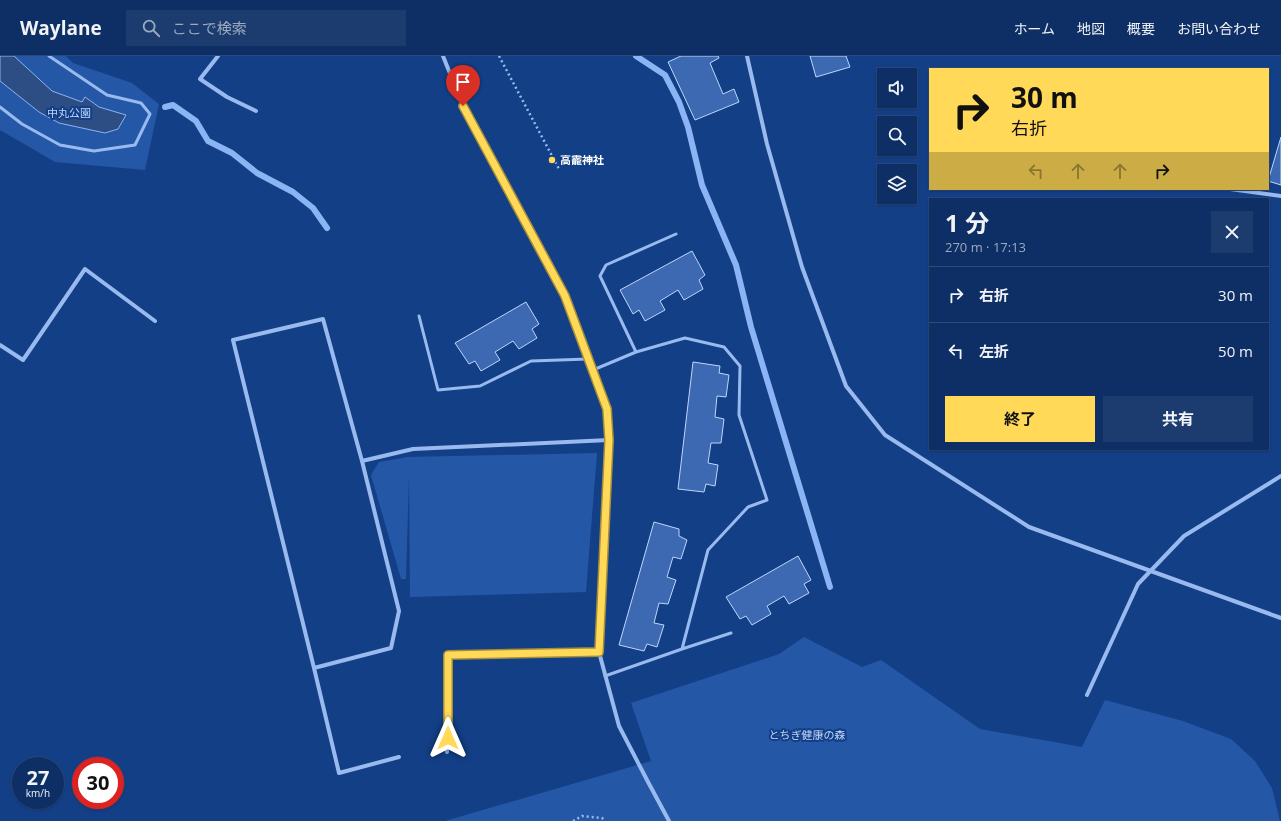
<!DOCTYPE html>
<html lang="ja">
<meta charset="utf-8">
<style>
:root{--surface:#0e2f65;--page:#1c3b6e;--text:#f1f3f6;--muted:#9ba9bf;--line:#2e4a79;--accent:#ffd957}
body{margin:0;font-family:"Open Sans","Noto Sans JP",sans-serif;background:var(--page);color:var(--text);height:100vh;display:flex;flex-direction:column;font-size:15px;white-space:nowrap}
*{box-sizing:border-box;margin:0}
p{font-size:13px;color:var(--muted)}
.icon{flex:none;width:22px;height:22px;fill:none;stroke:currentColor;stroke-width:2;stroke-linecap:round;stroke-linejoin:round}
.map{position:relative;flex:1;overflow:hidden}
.drawer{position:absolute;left:929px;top:142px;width:340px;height:252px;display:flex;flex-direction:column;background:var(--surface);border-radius:0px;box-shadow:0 1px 3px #0004,0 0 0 1px var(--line)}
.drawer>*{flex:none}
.guide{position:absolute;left:929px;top:12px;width:340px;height:122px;border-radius:0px;box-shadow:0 1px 3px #0004,0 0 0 1px var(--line);background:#ffd957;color:#111;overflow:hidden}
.controls{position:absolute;left:877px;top:12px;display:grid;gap:8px}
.controls a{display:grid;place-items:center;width:40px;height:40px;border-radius:0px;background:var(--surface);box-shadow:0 1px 3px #0004,0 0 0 1px var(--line);font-size:20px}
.speed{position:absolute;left:12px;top:701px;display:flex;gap:8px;font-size:20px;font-weight:700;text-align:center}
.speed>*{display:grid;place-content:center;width:52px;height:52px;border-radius:50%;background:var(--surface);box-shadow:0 1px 3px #0004,0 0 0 1px var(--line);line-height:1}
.speed small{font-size:10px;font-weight:400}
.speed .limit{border:6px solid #d22;background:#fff;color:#111}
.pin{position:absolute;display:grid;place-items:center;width:34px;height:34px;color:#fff;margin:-41px -17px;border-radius:50% 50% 50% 0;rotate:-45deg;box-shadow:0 0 4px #0007}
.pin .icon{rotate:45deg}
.me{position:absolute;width:44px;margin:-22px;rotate:0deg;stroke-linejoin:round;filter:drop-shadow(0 0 3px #0008)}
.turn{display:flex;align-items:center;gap:14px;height:84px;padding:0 16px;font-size:18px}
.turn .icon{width:52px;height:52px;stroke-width:2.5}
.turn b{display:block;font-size:28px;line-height:34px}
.lanes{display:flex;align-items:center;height:38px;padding:0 16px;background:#0003;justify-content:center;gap:20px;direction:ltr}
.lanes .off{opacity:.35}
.round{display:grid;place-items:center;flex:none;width:42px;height:42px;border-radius:0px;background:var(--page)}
.head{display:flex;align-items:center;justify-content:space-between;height:68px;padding:0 16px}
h1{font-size:24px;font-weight:700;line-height:30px}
.cta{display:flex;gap:8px;margin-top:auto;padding:8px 16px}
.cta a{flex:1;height:46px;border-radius:0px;background:var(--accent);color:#111;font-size:16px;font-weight:700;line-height:46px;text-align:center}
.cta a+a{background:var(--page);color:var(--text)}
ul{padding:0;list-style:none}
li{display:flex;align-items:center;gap:12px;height:56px;padding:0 16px;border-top:1px solid var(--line)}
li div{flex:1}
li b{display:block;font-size:15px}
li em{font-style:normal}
header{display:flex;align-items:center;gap:24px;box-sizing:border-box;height:56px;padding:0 20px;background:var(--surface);border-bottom:1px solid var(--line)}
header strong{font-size:19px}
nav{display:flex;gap:22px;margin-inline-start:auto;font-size:14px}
.search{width:280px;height:36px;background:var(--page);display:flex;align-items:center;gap:10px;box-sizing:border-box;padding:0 14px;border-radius:0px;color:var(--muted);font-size:15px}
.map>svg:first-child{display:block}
</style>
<header>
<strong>Waylane</strong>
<div class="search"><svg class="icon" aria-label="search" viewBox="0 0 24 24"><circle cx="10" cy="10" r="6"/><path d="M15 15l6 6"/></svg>ここで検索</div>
<nav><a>ホーム</a><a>地図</a><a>概要</a><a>お問い合わせ</a></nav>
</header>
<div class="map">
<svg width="1281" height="765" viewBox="0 0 1281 765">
<rect width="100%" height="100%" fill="#133f87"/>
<path fill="#2557a7" d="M0,0h66l7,7 59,20 27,21 -14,66 -90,-8 -55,-32z
M597,397l-11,139 -176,5 -1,-120 -3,102h-5l-30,-104 8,-13 29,-5z
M804,581l58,30 19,-7 99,69 102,18 23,-47 78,21 48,18 24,22 17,27 8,33h-835l206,-60 -20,-58 148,-49z"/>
<path fill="#2d4e84" stroke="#8ab4f3" d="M0,0h14l38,35 30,11 3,-5 14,10 27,8 -8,14 -13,4 -46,-10 -20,-11 -39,-31z"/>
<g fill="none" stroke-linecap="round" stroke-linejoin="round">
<path stroke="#8ab4f3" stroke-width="6" d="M636,0l29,19 14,27 9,25 14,58 34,80 15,62 79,260
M165,51l8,-2 23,16 12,20 24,12 25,20 36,19 20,16 14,20"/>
</g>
<path fill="#3c69b2" stroke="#bed6fb" d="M681,0h37l1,2 -9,5 13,31 11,-5 5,13 -44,18 -27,-58z
M810,0h36l4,11 -34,10z
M1281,81v48l-13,-4z
M692,195l13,24 -6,5 4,9 -19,11 -6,-10 -18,11 5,9 -20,11 -6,-11 -6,4 -13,-24z
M526,246l13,22 -7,5 5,9 -18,11 -6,-8 -18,11 5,8 -19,11 -6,-10 -6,3 -14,-21z
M693,306l27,4 -1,7 10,2 -3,22 -9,-1 -2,21 9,2 -3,24h-10l-3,20 10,2 -3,21 -9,-2 -2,8 -26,-3z
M654,466l25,7v7l8,4 -6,19 -8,-2 -6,20 9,3 -8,24 -9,-1 -5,20 10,2 -7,22 -10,-3 -3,7 -25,-6z
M798,500l13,24 -7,4 5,9 -20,11 -5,-8 -17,10 4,8 -19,11 -6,-9 -6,3 -14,-22z"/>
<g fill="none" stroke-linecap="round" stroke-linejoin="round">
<path stroke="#98baef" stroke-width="2.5" stroke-dasharray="2 3" stroke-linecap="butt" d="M499,0l60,113
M573,765l9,-5 20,2 3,3"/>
<path stroke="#98baef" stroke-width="3" d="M0,51l22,17 38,21 34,6 41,-6 15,-31 -9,-11 -34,-8 -58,-39
M419,260l19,74 42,-4 51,-25 57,-2
M636,296l-36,-76 6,-11 70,-31
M593,314l43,-18 49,-14 39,9 16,19 -1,49 28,85 -19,7 -40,43 -26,99 -77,27
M682,593l49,-16"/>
<path stroke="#98baef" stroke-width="4" d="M218,0l-18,23 27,18 29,14
M443,0l20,50 102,190 42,113 2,31 -10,212 20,74 28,54 22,41
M747,0l20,88 35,123 44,119 39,49 144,92 252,91
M1230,133l51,7
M0,289l23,15 62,-91 70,52
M314,612l-81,-328 90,-21 39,142
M1087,639l51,-111 46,-48 97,-60
M447,696l1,-97 151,-3
M399,701l-60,16 -25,-105 77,-20 8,-37 -37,-150 51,-12 196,-9"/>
</g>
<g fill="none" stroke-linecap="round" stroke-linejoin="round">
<g stroke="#a68d39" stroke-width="10">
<path id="route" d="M448,682v-83l151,-3 10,-212 -2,-31 -42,-113 -102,-190"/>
</g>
<use href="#route" stroke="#ffd957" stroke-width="7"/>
</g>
<circle fill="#ffd957" stroke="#133f87" stroke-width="1.5" cx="552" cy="104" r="4"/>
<g text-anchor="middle" stroke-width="4" stroke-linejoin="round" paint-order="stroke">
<g font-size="11" fill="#bed6fb" stroke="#133f87">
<text x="69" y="61">中丸公園</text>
<text x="807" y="683">とちぎ健康の森</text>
</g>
<g font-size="11" font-weight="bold" fill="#fff" stroke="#133f87" text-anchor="start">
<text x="560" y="108">高靇神社</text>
</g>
</g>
</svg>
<div class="controls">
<a><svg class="icon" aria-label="sound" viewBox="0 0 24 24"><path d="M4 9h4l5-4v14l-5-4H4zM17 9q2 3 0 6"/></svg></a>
<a><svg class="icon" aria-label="search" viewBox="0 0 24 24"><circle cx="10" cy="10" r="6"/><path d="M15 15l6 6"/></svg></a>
<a><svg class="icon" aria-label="layers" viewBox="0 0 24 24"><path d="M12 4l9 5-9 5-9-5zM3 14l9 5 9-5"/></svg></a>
</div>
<div class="speed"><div>27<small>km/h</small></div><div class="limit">30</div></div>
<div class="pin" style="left:463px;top:50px;background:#d93025"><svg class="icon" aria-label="arrive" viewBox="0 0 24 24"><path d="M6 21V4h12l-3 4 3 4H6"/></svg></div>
<svg class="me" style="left:448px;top:682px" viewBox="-20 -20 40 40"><path d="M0-17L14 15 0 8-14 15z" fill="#ffd957" stroke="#fff" stroke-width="4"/></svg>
<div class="guide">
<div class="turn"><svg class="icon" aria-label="right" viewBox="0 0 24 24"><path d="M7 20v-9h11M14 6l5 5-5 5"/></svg><div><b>30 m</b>右折</div></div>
<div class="lanes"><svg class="icon off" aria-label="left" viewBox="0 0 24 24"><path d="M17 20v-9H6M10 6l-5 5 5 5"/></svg><svg class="icon off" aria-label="ahead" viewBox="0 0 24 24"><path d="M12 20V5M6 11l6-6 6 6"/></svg><svg class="icon off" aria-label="ahead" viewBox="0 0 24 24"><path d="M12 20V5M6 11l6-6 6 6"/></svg><svg class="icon" aria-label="right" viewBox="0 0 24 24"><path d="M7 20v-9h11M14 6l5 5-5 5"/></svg></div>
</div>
<section class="drawer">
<div class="head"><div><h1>1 分</h1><p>270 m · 17:13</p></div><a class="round"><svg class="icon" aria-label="close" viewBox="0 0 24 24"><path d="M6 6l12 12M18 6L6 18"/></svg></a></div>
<ul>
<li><svg class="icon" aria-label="right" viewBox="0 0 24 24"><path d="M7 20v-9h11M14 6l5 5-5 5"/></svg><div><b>右折</b></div><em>30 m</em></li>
<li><svg class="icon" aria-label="left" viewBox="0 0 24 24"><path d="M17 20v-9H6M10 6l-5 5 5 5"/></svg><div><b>左折</b></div><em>50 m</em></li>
</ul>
<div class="cta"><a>終了</a><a>共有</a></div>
</section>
</div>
